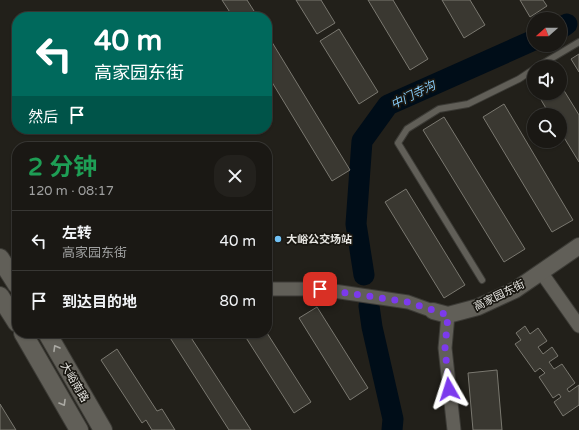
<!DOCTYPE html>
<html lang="zh">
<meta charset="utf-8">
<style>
:root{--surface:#1a1814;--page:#23211d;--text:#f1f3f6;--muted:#9fa0a0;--line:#383734}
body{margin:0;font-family:"Varela Round","Noto Sans SC",sans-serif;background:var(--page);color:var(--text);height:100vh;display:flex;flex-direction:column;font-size:15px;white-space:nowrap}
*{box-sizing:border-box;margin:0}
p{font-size:13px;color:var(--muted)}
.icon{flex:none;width:22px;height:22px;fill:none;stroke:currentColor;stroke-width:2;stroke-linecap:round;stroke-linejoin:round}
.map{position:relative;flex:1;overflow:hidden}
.drawer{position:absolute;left:12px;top:142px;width:260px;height:196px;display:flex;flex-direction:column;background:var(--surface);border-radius:16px;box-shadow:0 1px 3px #0004,0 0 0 1px var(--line)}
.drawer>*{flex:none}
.hud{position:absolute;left:12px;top:12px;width:260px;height:122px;border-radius:16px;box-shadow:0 1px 3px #0004,0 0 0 1px var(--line);background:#00695c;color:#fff;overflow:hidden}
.needle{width:26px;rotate:249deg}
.buttons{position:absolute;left:527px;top:12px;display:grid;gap:8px}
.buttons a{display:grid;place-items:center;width:40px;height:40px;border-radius:50%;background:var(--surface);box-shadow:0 1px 3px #0004,0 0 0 1px var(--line);font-size:20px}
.pin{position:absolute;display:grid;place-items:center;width:34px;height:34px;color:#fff;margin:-17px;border-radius:8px;box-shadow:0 2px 6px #0006}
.me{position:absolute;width:44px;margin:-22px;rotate:354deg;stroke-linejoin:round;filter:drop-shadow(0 0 3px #0008)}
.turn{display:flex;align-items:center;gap:14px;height:84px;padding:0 16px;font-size:18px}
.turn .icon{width:52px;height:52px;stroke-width:2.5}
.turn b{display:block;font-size:28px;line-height:34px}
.then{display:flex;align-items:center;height:38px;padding:0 16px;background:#0003;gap:8px;font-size:15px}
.round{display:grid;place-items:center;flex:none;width:42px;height:42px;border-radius:16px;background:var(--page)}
.head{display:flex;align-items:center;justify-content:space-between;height:68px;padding:0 16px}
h1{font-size:24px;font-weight:700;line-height:30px;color:#1e9e55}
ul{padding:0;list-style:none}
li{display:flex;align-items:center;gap:12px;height:60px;padding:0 16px;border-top:1px solid var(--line)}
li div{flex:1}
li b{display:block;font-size:15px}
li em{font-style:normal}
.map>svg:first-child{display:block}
</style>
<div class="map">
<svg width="579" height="430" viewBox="0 0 579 430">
<rect width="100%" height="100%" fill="#22201a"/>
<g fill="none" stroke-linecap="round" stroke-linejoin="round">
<path stroke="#000d18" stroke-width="21" d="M560,29l7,-5
M364,275l-8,-51 6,-83 26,-36 146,-65
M369,306l3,21 21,92 -1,11"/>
</g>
<path fill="#3a3831" stroke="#7a7870" d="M222,0h25l7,11 -9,6h-12z
M296,0h25l14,23 -18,11z
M368,0h25l35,59 -18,11z
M442,0h28l15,25 -21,13z
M520,0h23l4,6 -17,11z
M339,29l39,63 -19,12 -39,-63z
M267,34l83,136 -18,11 -65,-107z
M579,54v18l-8,-13z
M560,84l19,31v47l-19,-31v-16h-10l-13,-22h23z
M504,104l69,116 -21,12 -69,-115z
M444,117l81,132 -21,13 -81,-132z
M406,189l59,96 -21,13 -59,-96z
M317,307l51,81 -18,12 -51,-82z
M525,326l5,8 8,-6 9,13 -9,6 5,7 9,-7 6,9 -9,6 5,7 8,-5 13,19 -8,6 2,3 10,-7v20l-16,11 -9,-14 7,-5 -2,-3 -6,4 -14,-21 6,-4 -5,-5 -5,4 -20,-28 6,-4 -5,-7z
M167,333h21l63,97h-22z
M243,333h24l44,69 -17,11z
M117,349l40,62 5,-2 13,21h-23l-6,-10 -4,3 -41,-63z
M497,370l5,60h-29l-5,-57z
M0,404l16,26h-16z"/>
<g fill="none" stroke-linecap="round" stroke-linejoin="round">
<g stroke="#3c3b36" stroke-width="8">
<path id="service" d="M537,67l42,-25
M482,280l-84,-137 9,-14 32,-20 29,-5 51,-25 15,-10"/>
</g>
<g stroke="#3c3b36" stroke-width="15">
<path id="minor" d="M541,272l38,54
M267,289h53l88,13 25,9
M448,315l-3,33 9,82"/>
</g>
<g stroke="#3c3b36" stroke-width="18">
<path id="tertiary" d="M433,311l15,4 30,-8 37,-17 64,-44"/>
</g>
<g stroke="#3c3b36" stroke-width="20">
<path id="secondary" d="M0,258l17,27
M0,296l17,27
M23,333l56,97
M47,333l56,97"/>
</g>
<use href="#service" stroke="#615f58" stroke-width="6"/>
<use href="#minor" stroke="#615f58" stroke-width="13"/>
<use href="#tertiary" stroke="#615f58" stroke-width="16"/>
<use href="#secondary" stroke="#615f58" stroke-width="18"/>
</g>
<defs><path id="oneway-chevron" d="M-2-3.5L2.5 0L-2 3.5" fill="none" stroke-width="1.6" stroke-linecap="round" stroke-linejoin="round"/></defs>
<g stroke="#abaaa4">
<use href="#oneway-chevron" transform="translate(56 348) rotate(-120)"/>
<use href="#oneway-chevron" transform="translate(63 403) rotate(60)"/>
</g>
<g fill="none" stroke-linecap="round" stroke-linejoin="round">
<path stroke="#7c3aed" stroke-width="7" stroke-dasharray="0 12.6" d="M320,289l88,13 40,13 -3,33 4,41"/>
</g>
<circle fill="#71c1f4" stroke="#191711" stroke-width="1.5" cx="278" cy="239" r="4"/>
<g text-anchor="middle" stroke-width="3.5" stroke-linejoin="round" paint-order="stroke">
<g font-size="11" font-weight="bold" fill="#e8e7e3" stroke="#191711" text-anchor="start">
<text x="286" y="243">大峪公交场站</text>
</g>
<g font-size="11" fill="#e8e7e3" stroke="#191711">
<text transform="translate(499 295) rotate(-26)" y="4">高家园东街</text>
<text transform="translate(75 382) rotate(60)" y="4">大峪南路</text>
</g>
<g font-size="12" font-style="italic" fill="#87ccf9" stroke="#191711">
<text transform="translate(413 95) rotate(-26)" y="4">中门寺沟</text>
</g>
</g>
</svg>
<div class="buttons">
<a><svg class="needle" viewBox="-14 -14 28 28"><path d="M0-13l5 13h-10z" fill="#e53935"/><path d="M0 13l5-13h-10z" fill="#9fa0a0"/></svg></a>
<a><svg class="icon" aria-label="sound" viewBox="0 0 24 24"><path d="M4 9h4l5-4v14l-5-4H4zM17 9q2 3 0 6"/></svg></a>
<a><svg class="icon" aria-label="search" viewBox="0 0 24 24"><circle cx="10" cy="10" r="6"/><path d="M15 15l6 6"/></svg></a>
</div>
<div class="pin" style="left:320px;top:289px;background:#d93025"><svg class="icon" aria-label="arrive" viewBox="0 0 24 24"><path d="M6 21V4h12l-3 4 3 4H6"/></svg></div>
<svg class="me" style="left:449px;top:389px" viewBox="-20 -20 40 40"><path d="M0-17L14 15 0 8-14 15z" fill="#7c3aed" stroke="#fff" stroke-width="4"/></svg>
<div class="hud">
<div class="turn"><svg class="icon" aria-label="left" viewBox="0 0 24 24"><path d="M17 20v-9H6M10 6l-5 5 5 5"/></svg><div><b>40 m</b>高家园东街</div></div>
<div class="then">然后<svg class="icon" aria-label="arrive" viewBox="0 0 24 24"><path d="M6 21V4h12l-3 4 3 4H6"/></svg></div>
</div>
<section class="drawer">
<div class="head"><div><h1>2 分钟</h1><p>120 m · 08:17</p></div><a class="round"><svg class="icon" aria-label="close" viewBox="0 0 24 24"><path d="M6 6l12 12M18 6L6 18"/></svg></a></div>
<ul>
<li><svg class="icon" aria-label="left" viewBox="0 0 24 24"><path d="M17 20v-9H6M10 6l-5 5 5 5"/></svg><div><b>左转</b><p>高家园东街</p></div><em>40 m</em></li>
<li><svg class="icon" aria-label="arrive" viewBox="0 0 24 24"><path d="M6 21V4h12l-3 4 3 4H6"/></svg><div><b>到达目的地</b></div><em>80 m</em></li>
</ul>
</section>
</div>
